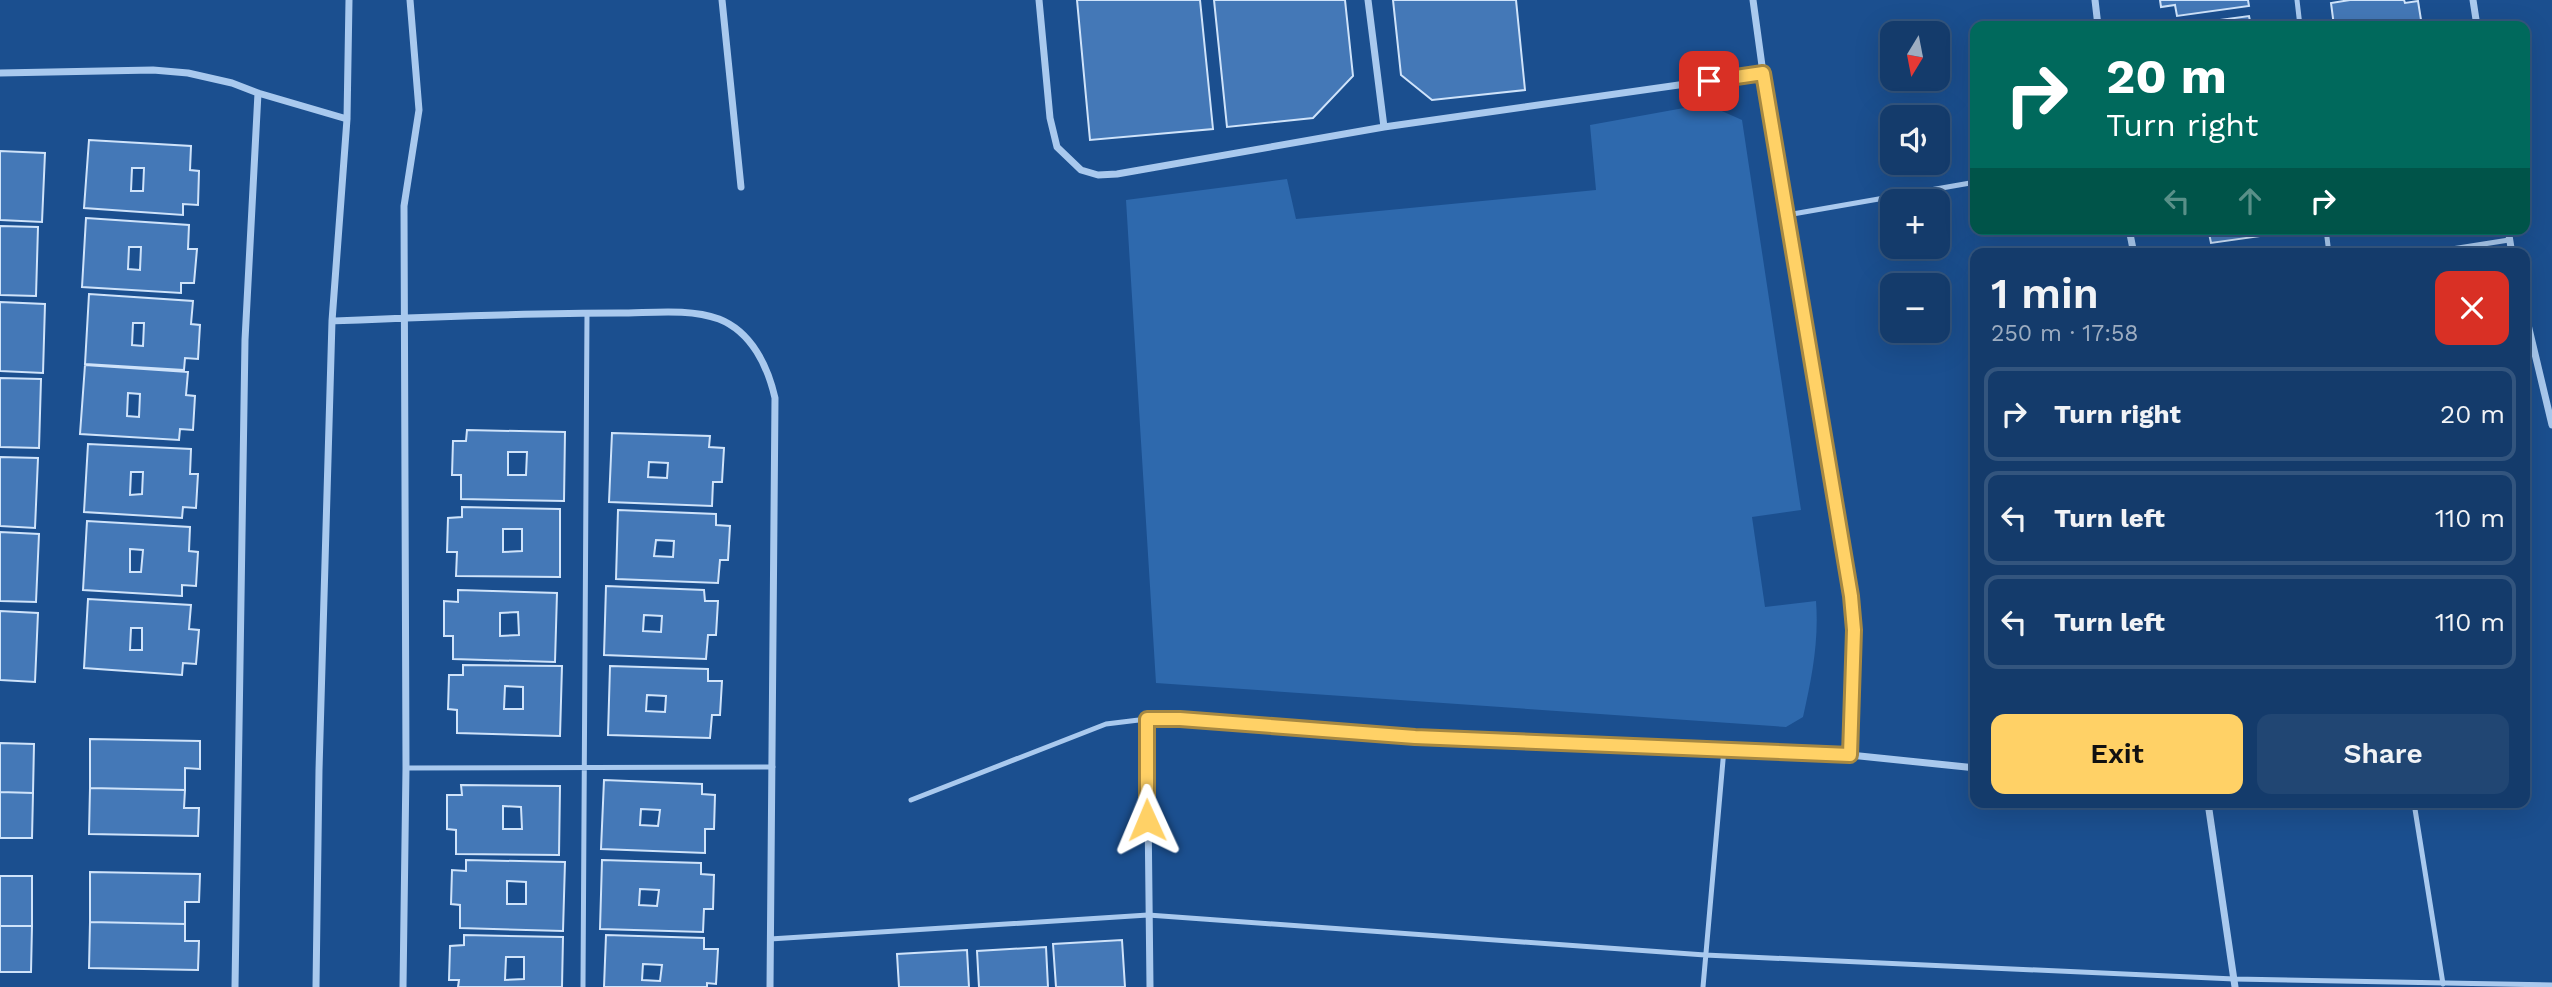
<!DOCTYPE html>
<meta charset="utf-8">
<style>
:root{--surface:#143b6b;--page:#214673;--text:#f1f3f6;--muted:#9dadc1;--line:#33557e;--accent:#ffd166}
body{margin:0;font-family:"Work Sans",sans-serif;background:var(--page);color:var(--text);height:100vh;display:flex;flex-direction:column;font-size:26px;white-space:nowrap}
*{box-sizing:border-box;margin:0}
p{font-size:23px;color:var(--muted)}
.icon{flex:none;width:38px;height:38px;fill:none;stroke:currentColor;stroke-width:2;stroke-linecap:round;stroke-linejoin:round}
.map{position:relative;flex:1;overflow:hidden}
.sheet{position:absolute;left:1970px;top:248px;width:560px;height:560px;display:flex;flex-direction:column;background:var(--surface);border-radius:14px;box-shadow:0 7px 28px #0002,0 0 0 2px var(--line)}
.sheet>*{flex:none}
.hud{position:absolute;left:1970px;top:21px;width:560px;height:214px;border-radius:14px;box-shadow:0 7px 28px #0002,0 0 0 2px var(--line);background:#00695c;color:#fff;overflow:hidden}
.needle{width:46px;rotate:190deg}
.fabs{position:absolute;left:1880px;top:21px;display:grid;gap:14px}
.fabs a{display:grid;place-items:center;width:70px;height:70px;border-radius:14px;background:var(--surface);box-shadow:0 7px 28px #0002,0 0 0 2px var(--line);font-size:35px}
.pin{position:absolute;display:grid;place-items:center;width:60px;height:60px;color:#fff;margin:-30px;border-radius:14px;box-shadow:0 4px 10px #0006}
.me{position:absolute;width:77px;margin:-38px;rotate:359deg;stroke-linejoin:round;filter:drop-shadow(0 0 5px #0008)}
.turn{display:flex;align-items:center;gap:24px;height:147px;padding:0 21px;font-size:32px}
.turn .icon{width:91px;height:91px;stroke-width:2.5}
.turn b{display:block;font-size:49px;line-height:60px}
.lanes{display:flex;align-items:center;height:66px;padding:0 21px;background:#0003;justify-content:center;gap:35px;direction:ltr}
.lanes .off{opacity:.35}
.round{display:grid;place-items:center;flex:none;width:74px;height:74px;border-radius:14px;background:var(--page)}
.headline{display:flex;align-items:center;justify-content:space-between;height:119px;padding:0 21px}
h1{font-size:42px;font-weight:600;line-height:52px}
.button{display:flex;gap:14px;margin-top:auto;padding:14px 21px}
.button a{flex:1;height:80px;border-radius:14px;background:var(--accent);color:#111;font-size:28px;font-weight:600;line-height:80px;text-align:center}
.button a+a{background:var(--page);color:var(--text)}
ul{padding:0;list-style:none}
li{display:flex;align-items:center;gap:21px;height:94px;margin:0 14px 10px;padding:0 7px;border:4px solid var(--line);border-radius:14px}
li div{flex:1}
li b{display:block;font-size:26px}
li em{font-style:normal}
.map>svg:first-child{display:block}
</style>
<div class="map">
<svg width="2552" height="987" viewBox="0 0 2552 987">
<rect width="100%" height="100%" fill="#1b4f8f"/>
<path fill="#2e69ad" d="M1706,104l36,16 59,390 -49,7 13,90 51,-6c3,40 -4,76 -13,116l-17,10 -630,-44 -30,-483 161,-21 9,40 300,-29 -6,-65z"/>
<path fill="#4478b7" stroke="#cfe3fa" stroke-width="2" fill-rule="evenodd" d="M1077,0h123l13,129 -123,11z
M1214,0h131l8,76 -40,42 -86,9z
M1393,0h123l9,90 -93,10 -31,-25z
M2160,0h88l1,6 -72,10 -2,-11 -14,2z
M2350,0h54l1,3 13,-2 4,25h-88l-3,-23z
M2249,16l2,10h-76z
M89,140l102,6 -1,24 9,1 -1,34 -15,-1v11l-99,-7zM132,168h12l-1,23h-12z
M0,151l45,2 -3,69 -42,-2z
M86,218l103,7 -1,24h9l-3,34h-13v10l-99,-6zM129,247h12l-1,23 -12,-1z
M0,226l38,1 -2,69 -36,-1z
M2194,229h87l1,4 -71,10 -2,-10 -14,2z
M89,294l104,7 -2,23 9,1 -2,34 -13,-1 -1,12 -99,-6zM133,323h11l-1,23 -11,-1z
M0,302l45,2 -2,69 -43,-2z
M85,365l103,7 -2,23 9,1 -2,34 -13,-1 -1,11 -99,-6zM128,393l12,1 -1,23 -12,-1z
M0,378l41,1 -2,69 -39,-1z
M467,430l98,2 -1,69 -103,-2v-24h-9l1,-34h13zM508,452h19l-1,23h-18z
M612,433l98,3 -1,11 15,1 -2,34h-9l-1,24 -103,-4zM649,462l19,1 -1,15 -19,-1z
M88,444l103,5 -1,25h8l-2,34 -13,-1 -1,11 -98,-6zM131,472h12l-1,22 -12,1z
M0,457l38,1 -3,70 -35,-2z
M462,507l98,2v68l-104,-1 1,-24h-10l1,-34 14,-1zM503,529h19v22l-19,1z
M618,510l98,4v11l14,1 -2,34h-8l-2,23 -102,-4zM656,540l18,1 -1,16 -19,-1z
M87,521l103,6 -1,24 9,1 -2,34 -14,-1v11l-99,-6zM130,549l13,1 -2,22h-11z
M0,532l39,2 -3,68 -36,-1z
M606,586l98,4 1,11h13l-2,34h-8l-2,24 -102,-4zM644,615l18,1 -1,16 -18,-1z
M458,590l99,3 -2,69 -102,-3v-23h-9v-35l14,1zM518,612l1,23 -19,1v-23z
M88,599l103,6 -2,24 10,1 -3,34 -13,-1 -1,12 -98,-7zM131,628h11v22h-12z
M0,611l38,2 -3,69 -35,-2z
M463,665l99,1 -2,70 -103,-3v-23l-9,-1 1,-34h14zM505,686l18,1v22h-19z
M610,666l98,3v12h14l-2,34h-8l-2,23 -102,-3zM647,695l19,1 -1,16 -19,-1z
M90,739l110,2v28l-15,-1v22l-95,-2z
M0,743l34,1 -1,49 -33,-1z
M604,780l98,4v10l13,1 -1,34h-9v24l-104,-4zM641,809l19,1 -2,16 -18,-1z
M461,785l99,1 -1,69 -103,-1v-24l-9,-1v-34h15zM503,806l18,1 1,22h-19z
M90,788l95,2 -1,18h15l-1,28 -109,-2z
M0,792l33,1 -1,45h-32z
M466,860l99,2 -2,69 -103,-3v-23l-9,-1 1,-34 14,1zM507,881l19,1v22h-19z
M602,860l99,3v11l13,1 -1,34h-9l-1,23 -103,-3zM640,889l19,1 -2,16 -18,-1z
M90,872l110,2 -1,28h-14v22l-95,-2z
M0,876h32v50h-32z
M90,922l95,2v17h14l-1,29 -109,-2z
M0,926h32l-1,46h-31z
M464,935l99,2 -1,50h-104l1,-7h-10l1,-34 14,-1zM506,957h18v22l-19,1z
M606,935l98,3v11h14l-2,35 -9,-1v4h-103zM643,964l19,1 -2,16 -18,-1z
M1122,940l3,47h-69l-3,-43z
M1046,947l2,40h-69l-2,-36z
M967,950l2,37h-70l-2,-33z"/>
<g fill="none" stroke-linecap="round" stroke-linejoin="round">
<path stroke="#a9c9ee" stroke-width="5" d="M2297,0l3,26
M1787,215l189,-33
M2326,229l3,25
M2420,254l89,-14
M406,768l367,-1
M911,800l195,-76 41,-5
M2414,803l29,181
M770,939l378,-24 557,40 529,24 318,6
M583,987l4,-674
M1703,987l21,-238"/>
<path stroke="#a9c9ee" stroke-width="7" d="M722,0l19,187
M1039,0l11,118 7,29 24,23 17,5 19,-1 267,-47 379,-54
M1368,0l16,127
M1753,0l10,73 88,523 3,34 -4,125
M2095,0l3,26
M2473,0l4,26
M0,73l153,-3 35,3 44,10 26,10 89,26
M2129,229l5,25
M2508,229l4,25
M2525,312l27,113
M332,321c96,-4 191,-8 287,-8 32,0 70,-5 100,6 33,13 49,48 56,79l-5,589
M2208,803l27,184
M235,987l10,-647 13,-247
M316,987l3,-217 13,-449 15,-202 2,-119
M403,987l3,-219 -2,-562 15,-96 -9,-110
M1150,987l-3,-268h32l236,18 435,18 126,13"/>
</g>
<g fill="none" stroke-linecap="round" stroke-linejoin="round">
<g stroke="#a68842" stroke-width="18">
<path id="route" d="M1147,820v-101h33l235,18 435,18 4,-125 -3,-34 -88,-523 -54,8"/>
</g>
<use href="#route" stroke="#ffd166" stroke-width="12"/>
</g>
</svg>
<div class="fabs">
<a><svg class="needle" viewBox="-14 -14 28 28"><path d="M0-13l5 13h-10z" fill="#e53935"/><path d="M0 13l5-13h-10z" fill="#9dadc1"/></svg></a>
<a><svg class="icon" aria-label="sound" viewBox="0 0 24 24"><path d="M4 9h4l5-4v14l-5-4H4zM17 9q2 3 0 6"/></svg></a>
<a>+</a>
<a>−</a>
</div>
<div class="pin" style="left:1709px;top:81px;background:#d93025"><svg class="icon" aria-label="arrive" viewBox="0 0 24 24"><path d="M6 21V4h12l-3 4 3 4H6"/></svg></div>
<svg class="me" style="left:1147px;top:820px" viewBox="-20 -20 40 40"><path d="M0-17L14 15 0 8-14 15z" fill="#ffd166" stroke="#fff" stroke-width="4"/></svg>
<div class="hud">
<div class="turn"><svg class="icon" aria-label="right" viewBox="0 0 24 24"><path d="M7 20v-9h11M14 6l5 5-5 5"/></svg><div><b>20 m</b>Turn right</div></div>
<div class="lanes"><svg class="icon off" aria-label="left" viewBox="0 0 24 24"><path d="M17 20v-9H6M10 6l-5 5 5 5"/></svg><svg class="icon off" aria-label="ahead" viewBox="0 0 24 24"><path d="M12 20V5M6 11l6-6 6 6"/></svg><svg class="icon" aria-label="right" viewBox="0 0 24 24"><path d="M7 20v-9h11M14 6l5 5-5 5"/></svg></div>
</div>
<section class="sheet">
<div class="headline"><div><h1>1 min</h1><p>250 m · 17:58</p></div><a class="round" style="background:#d93025;color:#fff"><svg class="icon" aria-label="close" viewBox="0 0 24 24"><path d="M6 6l12 12M18 6L6 18"/></svg></a></div>
<ul>
<li><svg class="icon" aria-label="right" viewBox="0 0 24 24"><path d="M7 20v-9h11M14 6l5 5-5 5"/></svg><div><b>Turn right</b></div><em>20 m</em></li>
<li><svg class="icon" aria-label="left" viewBox="0 0 24 24"><path d="M17 20v-9H6M10 6l-5 5 5 5"/></svg><div><b>Turn left</b></div><em>110 m</em></li>
<li><svg class="icon" aria-label="left" viewBox="0 0 24 24"><path d="M17 20v-9H6M10 6l-5 5 5 5"/></svg><div><b>Turn left</b></div><em>110 m</em></li>
</ul>
<div class="button"><a>Exit</a><a>Share</a></div>
</section>
</div>
